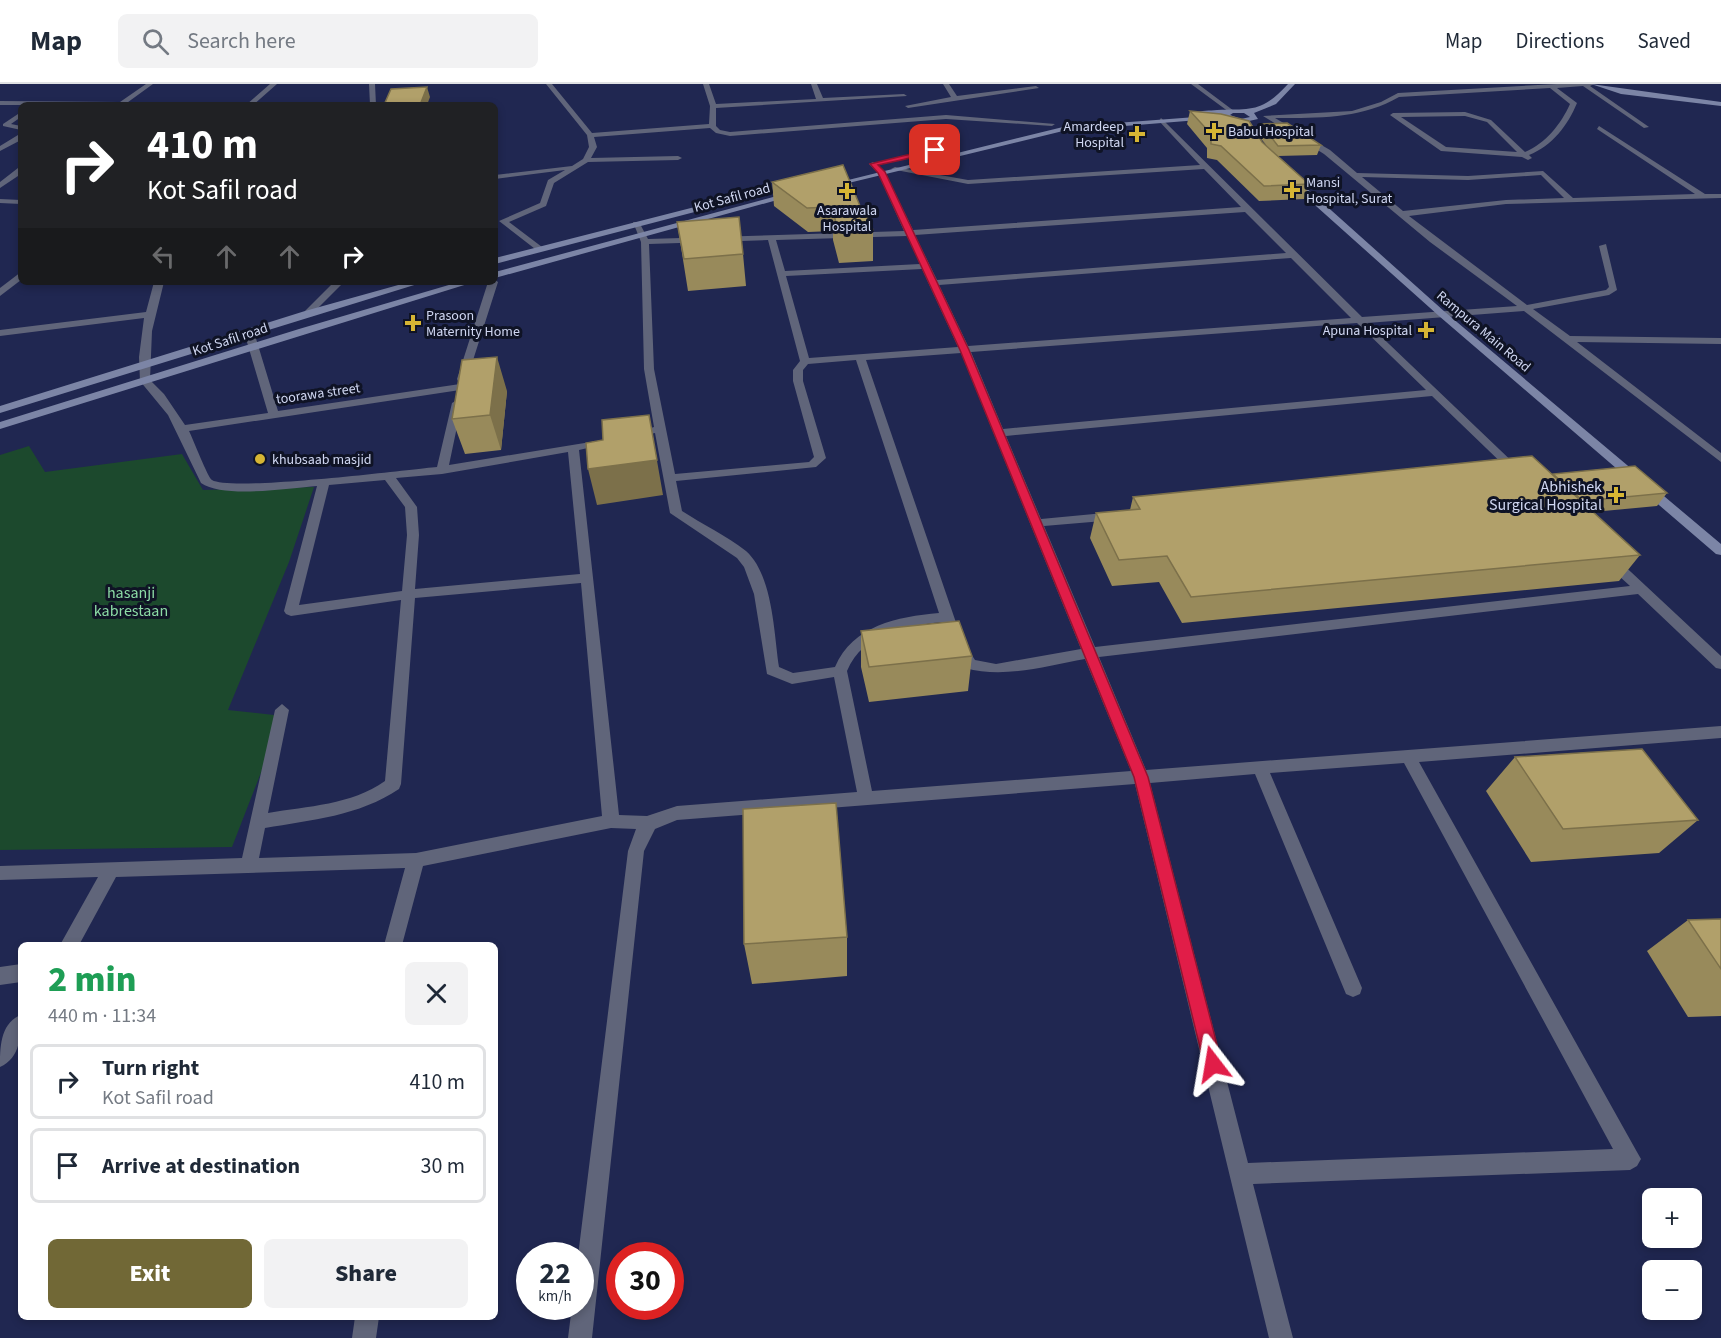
<!DOCTYPE html>
<meta charset="utf-8">
<style>
:root{--surface:#fff;--page:#f2f2f3;--text:#1f2937;--muted:#747a83;--line:#e0e1e3;--accent:#716836}
body{margin:0;font-family:"Source Sans 3",sans-serif;background:var(--page);color:var(--text);height:100vh;display:flex;flex-direction:column;font-size:22px;white-space:nowrap}
*{box-sizing:border-box;margin:0}
p{font-size:20px;color:var(--muted)}
.icon{flex:none;width:33px;height:33px;fill:none;stroke:currentColor;stroke-width:2;stroke-linecap:round;stroke-linejoin:round}
.map{position:relative;flex:1;overflow:hidden}
.sheet{position:absolute;left:18px;top:858px;width:480px;height:378px;display:flex;flex-direction:column;background:var(--surface);border-radius:9px;box-shadow:0 3px 9px #0003}
.sheet>*{flex:none}
.guide{position:absolute;left:18px;top:18px;width:480px;height:183px;border-radius:9px;box-shadow:0 3px 9px #0003;background:#202124;color:#fff;overflow:hidden}
.fabs{position:absolute;left:1642px;top:1104px;display:grid;gap:12px}
.fabs a{display:grid;place-items:center;width:60px;height:60px;border-radius:9px;background:var(--surface);box-shadow:0 3px 9px #0003;font-size:30px}
.speed{position:absolute;left:516px;top:1158px;display:flex;gap:12px;font-size:30px;font-weight:700;text-align:center}
.speed>*{display:grid;place-content:center;width:78px;height:78px;border-radius:50%;background:var(--surface);box-shadow:0 3px 9px #0003;line-height:1}
.speed small{font-size:15px;font-weight:400}
.speed .limit{border:9px solid #d22;background:#fff;color:#111}
.pin{position:absolute;display:grid;place-items:center;width:51px;height:51px;color:#fff;margin:-26px;border-radius:12px;box-shadow:0 3px 9px #0006}
.me{position:absolute;width:66px;margin:-33px;rotate:346deg;stroke-linejoin:round;filter:drop-shadow(0 0 4px #0008)}
.turn{display:flex;align-items:center;gap:21px;height:126px;padding:0 30px;font-size:27px}
.turn .icon{width:78px;height:78px;stroke-width:2.5}
.turn b{display:block;font-size:42px;line-height:51px}
.lanes{display:flex;align-items:center;height:57px;padding:0 30px;background:#0003;justify-content:center;gap:30px;direction:ltr}
.lanes .off{opacity:.35}
.round{display:grid;place-items:center;flex:none;width:63px;height:63px;border-radius:9px;background:var(--page)}
.head{display:flex;align-items:center;justify-content:space-between;height:102px;padding:0 30px}
h1{font-size:36px;font-weight:800;line-height:45px;color:#1e9e55}
.action{display:flex;gap:12px;margin-top:auto;padding:12px 30px}
.action a{flex:1;height:69px;border-radius:9px;background:var(--accent);color:#fff;font-size:24px;font-weight:800;line-height:69px;text-align:center}
.action a+a{background:var(--page);color:var(--text)}
ul{padding:0;list-style:none}
li{display:flex;align-items:center;gap:18px;height:75px;margin:0 12px 9px;padding:0 18px;border:3px solid var(--line);border-radius:9px}
li div{flex:1}
li b{display:block;font-size:22px}
li em{font-style:normal}
header{display:flex;align-items:center;gap:36px;box-sizing:border-box;height:84px;padding:0 30px;background:var(--surface);border-bottom:2px solid var(--line)}
header strong{font-size:28px}
nav{display:flex;gap:33px;margin-inline-start:auto;font-size:21px}
.search{width:420px;height:54px;background:var(--page);display:flex;align-items:center;gap:15px;box-sizing:border-box;padding:0 21px;border-radius:9px;color:var(--muted);font-size:22px}
.map>svg:first-child{display:block}
</style>
<header>
<strong>Map</strong>
<div class="search"><svg class="icon" aria-label="search" viewBox="0 0 24 24"><circle cx="10" cy="10" r="6"/><path d="M15 15l6 6"/></svg>Search here</div>
<nav><a>Map</a><a>Directions</a><a>Saved</a></nav>
</header>
<div class="map">
<svg width="1721" height="1254" viewBox="0 0 1721 1254">
<rect width="100%" height="100%" fill="#202751"/>
<path fill="#1c492d" d="M29,362l16,26 137,-18 21,36 111,-3 -25,75 -61,148 55,6 -51,131 -232,3v-395z"/>
<g fill="none" stroke-linecap="round" stroke-linejoin="round">
<path fill="#60657a" fill-rule="evenodd" d="M146,0h7l-29,21h-124v-4l120,1z
M270,0h7l-24,21h-7z
M369,0h6l1,21h-6z
M546,0h6l40,49 117,-9 1,-18 -7,-22h6l7,20 100,-5 -5,-15h6l6,14 81,-4 3,2 -191,12v18l4,4 10,2 216,-17 109,9 -3,2 -106,-7 -216,17 -14,-3 -6,-5 -116,9 3,10 -6,11 87,-2 4,2 -4,2 -90,2 -34,21 -8,23 -37,16 33,25 1,2 -4,3 -40,-31 41,-18 8,-23 17,-10 -70,9v-4l77,-9 11,-7 6,-12 -2,-12z
M943,0h6l8,12 79,-10 3,2 -131,20 -3,-2 46,-9z
M1191,0h7l36,27 -5,1z
M1557,0h37l-4,2 59,41 -5,1 -61,-42 -26,2 20,15c-9,22 -25,43 -48,52l3,3 -4,2 -6,-3 -81,-6 -51,-36 3,-2 72,-1 26,8 34,32c21,-9 36,-28 45,-48l-20,-16 -151,9c-38,22 -80,21 -124,21l55,32 27,23 111,3 75,-5 30,27 122,-4 -98,-65 2,-3 106,68h16v4l-215,6 -97,12 118,89 79,-15 3,-3 -10,-41 7,-2 11,46 -8,5 -76,14 37,27 151,2v6l-144,-2 144,111v9l-197,-151 -157,12 154,147 2,2 -6,4 -4,-2 -81,-78 -426,40 35,83 74,-7 6,4 -6,4 -71,6 51,121 535,-61 -24,-22 -1,-3 6,-4 5,1 105,98v13l-5,-1 -78,-74 -539,63 47,113 575,-44v12l-302,24 218,390 4,7 -4,7 -7,4 -377,14 40,154h-24l-134,-554 -458,36 -22,9 -11,22 -52,487h-24l4,-32h8v-50h-2l50,-405 8,-22 -25,-1 -188,38 -21,79h-18l21,-77 -289,9 -37,68h-19l38,-68 -98,3v-14l242,-8 33,-148 7,-6 7,6 -21,103c40,-7 83,-8 117,-32l16,-181 -110,16 -5,-2 -2,-3 33,-125c-28,2 -93,13 -116,-3l-33,-68 -28,-34 -1,-24 5,-39 -144,18v-6l146,-18 8,-30h10l-12,49 -2,49 14,14 21,31 83,-12 -24,-81 5,-3 5,3 24,79 182,-27 5,3 -5,3 -271,41c4,8 19,47 23,49 19,12 193,-10 225,-13l15,-64 5,-3 5,3 -13,62 160,-26v4l-30,7 40,365 28,1 30,-10 180,-14 -23,-115 -42,7 -25,-10 -13,-80 -10,-27 -7,-9 -67,-45 -15,-80 -21,5 -6,-3 26,-8 -10,-58 -3,-127 -8,-20h6l9,17 256,-8 -26,-58 -9,-9 4,-2 12,10 28,58 328,-23 -37,-38 -236,15 -77,-15 4,-2 73,13 232,-15 -41,-44 2,-3 201,199 155,-11 -87,-64 -106,-88 -61,-38 89,-5 29,-9 17,-9zM1465,32l22,6 30,30 -71,-5 -45,-30zM1541,91l23,23 -58,2 -103,11 -41,-34 106,3zM1245,128l41,41 -349,27 -22,-45zM907,152l13,28 -135,7 -9,-31zM768,156l32,121 -7,9v11l21,76 -5,5 -134,12 -21,-105 -5,-125zM1291,174l60,60 -383,28 -29,-61zM922,185l36,78 -149,11 -23,-82zM1357,239l69,67 -423,39 -32,-77zM961,269l120,296 -85,15 -21,-4 -13,-20 -96,-280zM856,276l83,253c-42,4 -86,12 -104,54l-42,6 -14,-6c-5,-33 -6,-92 -33,-116 -19,-15 -44,-27 -64,-40l-6,-30 140,-14 10,-9 -23,-77v-11l5,-6zM568,368l12,122 -165,15 4,-54 -2,-28 -21,-29 46,-4zM385,396l20,27 2,28 -5,56 -103,14 30,-120zM581,499l21,233 -186,37 -157,5 6,-30c46,-8 94,-12 134,-39l2,-5 14,-186zM942,538l6,19 17,27c39,11 81,-2 120,-9l46,112 -259,20 -25,-120c17,-39 57,-45 95,-49zM1404,679l209,386 -365,14 -98,-380 105,-9 91,220 7,3 7,-3 2,-6 -92,-215z
M21,28v5l-10,7 10,2v4l-18,-4v-2z
M18,51h3v5l-21,11v-5z
M18,84h3v6l-21,14v-6z
M0,115l21,1v4l-21,-1z
M21,188v8l-21,16v-8z
M495,196l3,2 -31,97 -9,2 -1,-2 31,-97h7z
M334,198h10l-33,33h-6v-4z
M21,880v18l-21,3v-18z
M21,931c0,19 0,43 -21,52 0,-19 0,-44 21,-52z
M355,1233h24l-3,21h-24z"/>
<path fill="#7c85a6" fill-rule="evenodd" d="M1288,0h7l-19,20 -22,9 4,6 -18,4 -18,-9 -24,1 -3,-2c6,-3 15,-2 22,-3 37,-1 45,2 71,-26zM1233,29h11l6,4 -9,2 -11,-4z
M1591,0l130,18v4l-100,-12z
M1209,32l2,3 -148,12 -231,56 -4,-2 235,-58z
M1288,93h6l151,135 276,232v11l-5,-1 -277,-238 -151,-135z
M788,109l7,2 -300,83v-6z
M730,114l4,2 -1,2 -238,62v-6z
M409,198h15l-424,131v-7l305,-95z
M459,198h15l-474,147v-7l299,-93z"/>
</g>
<path fill="#988a5b" d="M1190,27l72,31 5,4 -9,-11 3,-11 60,21 -4,10 -39,1 31,28 -5,15 -45,2 -42,-41 -10,-2v-10l-20,-24z
M772,98l88,24v3l13,21v31l-34,2 -6,-23v-9l-25,1 -34,-26z
M677,138l66,32 3,32 -58,5z
M507,307l-6,59 -36,4 -13,-35z
M1553,390l114,19 -10,13 -64,6 47,43 -21,26 -437,42 -23,-41 -47,4 -22,-48 6,-25 34,-3 3,-13 419,-22z
M861,547l111,25 -4,35 -99,11 -8,-35z
M1515,673l183,63 -39,33 -128,9 -45,-71z
M1721,835v97l-33,1 -41,-66 41,-31z
M847,853v39l-95,8 -8,-40z"/>
<path fill="#7c704a" d="M427,3l3,10 -3,8h-7z
M497,273l10,34 -6,59 -11,-35z
M649,331l14,80 -66,10 -9,-36z"/>
<path fill="#b1a06a" stroke="#7c704a" stroke-width="1.5" d="M427,3l-7,18h-36l7,-16z
M1190,27l31,3 28,7 13,21 47,42 -45,2 -43,-40 -10,-2v-10z
M1287,39l34,22 -43,1 -17,-22z
M843,81l17,41 -53,2 -35,-26z
M864,125l9,21 -35,2 -5,-22z
M739,133l4,37 -59,5 -7,-37z
M497,273l-7,58 -38,4 10,-59z
M649,331l8,45 -69,9 -2,-26 17,-3 -1,-20z
M1532,372l108,99 -449,42 -24,-41 -48,4 -23,-47 44,-4 -7,-12z
M1635,382l32,27 -84,8 -30,-27z
M959,537l13,35 -103,11 -8,-36z
M1642,665l56,71 -135,9 -48,-72z
M836,719l11,134 -103,7 -1,-135z
M1721,835v50l-33,-49z"/>
<path fill="#e11d48" stroke="#92132f" stroke-width="1.5" d="M935,64l3,4 -60,13 7,7 84,178 179,427 74,287 -3,6 -6,3 -7,-3 -2,-6 -70,-287 -174,-427 -82,-177 -8,-9z"/>
<g fill="#d6b534" stroke="#0f1325" stroke-width="2">
<path d="M1211 38h6v6h6v6h-6v6h-6v-6h-6v-6h6z"/>
<path d="M1134 41h6v6h6v6h-6v6h-6v-6h-6v-6h6z"/>
<path d="M1289 97h6v6h6v6h-6v6h-6v-6h-6v-6h6z"/>
<path d="M844 98h6v6h6v6h-6v6h-6v-6h-6v-6h6z"/>
<path d="M410 230h6v6h6v6h-6v6h-6v-6h-6v-6h6z"/>
<path d="M1423 237h6v6h6v6h-6v6h-6v-6h-6v-6h6z"/>
<circle cx="260" cy="375" r="6"/>
<path d="M1613 402h6v6h6v6h-6v6h-6v-6h-6v-6h6z"/>
</g>
<g text-anchor="middle" stroke-width="6" stroke-linejoin="round" paint-order="stroke">
<g font-size="14" fill="#d0d7f2" stroke="#0f1325" text-anchor="start">
<text x="1124" y="47" text-anchor="end">Amardeep<tspan x="1124" dy="16">Hospital</tspan></text>
<text x="1228" y="52">Babul Hospital</text>
<text x="1306" y="103">Mansi<tspan x="1306" dy="16">Hospital, Surat</tspan></text>
<text x="847" y="131" text-anchor="middle">Asarawala<tspan x="847" dy="16">Hospital</tspan></text>
<text x="426" y="236">Prasoon<tspan x="426" dy="16">Maternity Home</tspan></text>
<text x="1412" y="251" text-anchor="end">Apuna Hospital</text>
<text x="272" y="380">khubsaab masjid</text>
</g>
<g font-size="14" fill="#d0d7f2" stroke="#0f1325">
<text transform="translate(732 113) rotate(-15)" y="5">Kot Safil road</text>
<text transform="translate(1484 247) rotate(40)" y="5">Rampura Main Road</text>
<text transform="translate(230 255) rotate(-18)" y="5">Kot Safil road</text>
<text transform="translate(318 309) rotate(-8)" y="5">toorawa street</text>
</g>
<g font-size="16" fill="#d0d7f2" stroke="#0f1325" text-anchor="end">
<text x="1602" y="408">Abhishek<tspan x="1602" dy="18">Surgical Hospital</tspan></text>
</g>
<g font-size="16" fill="#8cdba5" stroke="#0f1325">
<text x="131" y="514">hasanji<tspan x="131" dy="18">kabrestaan</tspan></text>
</g>
</g>
</svg>
<div class="fabs">
<a>+</a>
<a>−</a>
</div>
<div class="speed"><div>22<small>km/h</small></div><div class="limit">30</div></div>
<div class="pin" style="left:935px;top:66px;background:#d93025"><svg class="icon" aria-label="arrive" viewBox="0 0 24 24"><path d="M6 21V4h12l-3 4 3 4H6"/></svg></div>
<svg class="me" style="left:1213px;top:980px" viewBox="-20 -20 40 40"><path d="M0-17L14 15 0 8-14 15z" fill="#e11d48" stroke="#fff" stroke-width="4"/></svg>
<div class="guide">
<div class="turn"><svg class="icon" aria-label="right" viewBox="0 0 24 24"><path d="M7 20v-9h11M14 6l5 5-5 5"/></svg><div><b>410 m</b>Kot Safil road</div></div>
<div class="lanes"><svg class="icon off" aria-label="left" viewBox="0 0 24 24"><path d="M17 20v-9H6M10 6l-5 5 5 5"/></svg><svg class="icon off" aria-label="ahead" viewBox="0 0 24 24"><path d="M12 20V5M6 11l6-6 6 6"/></svg><svg class="icon off" aria-label="ahead" viewBox="0 0 24 24"><path d="M12 20V5M6 11l6-6 6 6"/></svg><svg class="icon" aria-label="right" viewBox="0 0 24 24"><path d="M7 20v-9h11M14 6l5 5-5 5"/></svg></div>
</div>
<section class="sheet">
<div class="head"><div><h1>2 min</h1><p>440 m · 11:34</p></div><a class="round"><svg class="icon" aria-label="close" viewBox="0 0 24 24"><path d="M6 6l12 12M18 6L6 18"/></svg></a></div>
<ul>
<li><svg class="icon" aria-label="right" viewBox="0 0 24 24"><path d="M7 20v-9h11M14 6l5 5-5 5"/></svg><div><b>Turn right</b><p>Kot Safil road</p></div><em>410 m</em></li>
<li><svg class="icon" aria-label="arrive" viewBox="0 0 24 24"><path d="M6 21V4h12l-3 4 3 4H6"/></svg><div><b>Arrive at destination</b></div><em>30 m</em></li>
</ul>
<div class="action"><a>Exit</a><a>Share</a></div>
</section>
</div>
